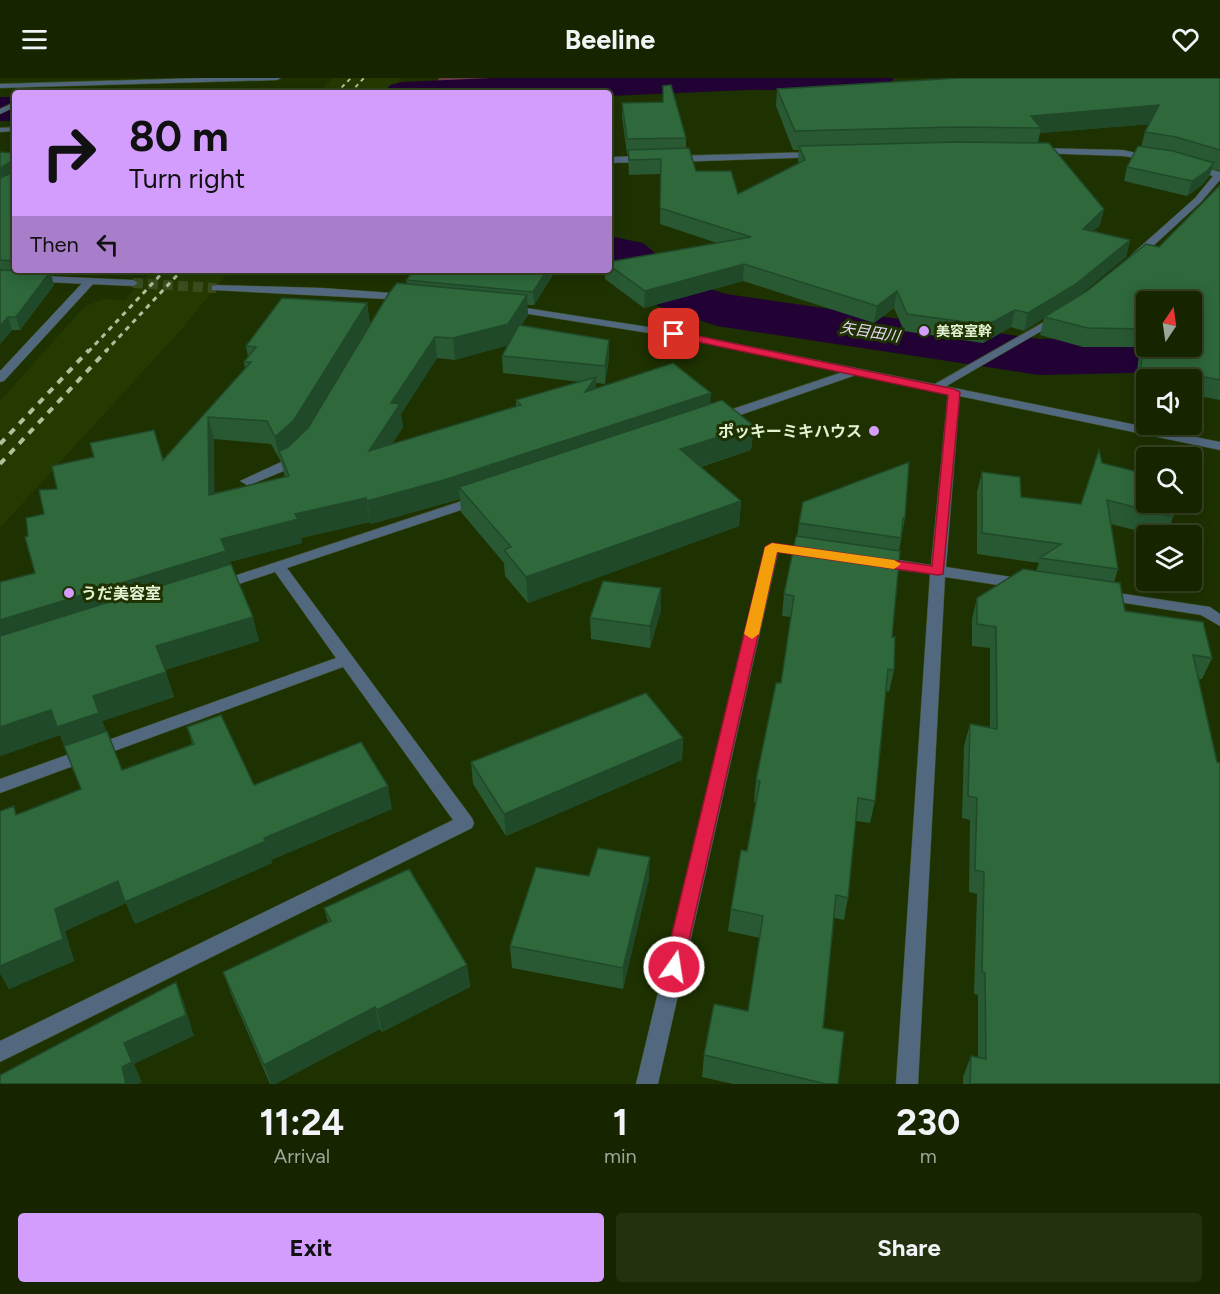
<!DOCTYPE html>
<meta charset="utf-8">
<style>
:root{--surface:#162500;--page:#23310f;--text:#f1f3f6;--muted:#9ea599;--line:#354222;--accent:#d29dfd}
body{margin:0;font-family:Figtree,"Noto Sans JP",sans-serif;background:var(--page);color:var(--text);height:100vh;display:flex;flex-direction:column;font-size:22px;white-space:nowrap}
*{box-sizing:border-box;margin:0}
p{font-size:20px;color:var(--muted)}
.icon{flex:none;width:33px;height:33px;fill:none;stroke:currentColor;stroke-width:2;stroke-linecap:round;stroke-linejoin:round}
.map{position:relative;height:1006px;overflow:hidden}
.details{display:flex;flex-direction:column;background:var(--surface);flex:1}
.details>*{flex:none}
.hud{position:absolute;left:12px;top:12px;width:600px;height:183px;border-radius:6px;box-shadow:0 3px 15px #0003,0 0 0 2px var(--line);background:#d29dfd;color:#111;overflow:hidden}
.needle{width:39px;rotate:13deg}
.tools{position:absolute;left:1136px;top:213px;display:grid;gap:12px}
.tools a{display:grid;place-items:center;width:66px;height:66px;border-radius:6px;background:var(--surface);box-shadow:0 3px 15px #0003,0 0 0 2px var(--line);font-size:30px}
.pin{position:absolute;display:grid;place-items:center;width:51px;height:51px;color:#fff;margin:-26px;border-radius:12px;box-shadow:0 3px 9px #0006}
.me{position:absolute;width:66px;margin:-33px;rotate:13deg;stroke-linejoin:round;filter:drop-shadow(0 0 4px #0008)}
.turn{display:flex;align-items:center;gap:21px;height:126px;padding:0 18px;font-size:27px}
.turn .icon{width:78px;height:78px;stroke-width:2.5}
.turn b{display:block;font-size:42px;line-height:51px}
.then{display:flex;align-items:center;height:57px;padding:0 18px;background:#0003;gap:12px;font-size:22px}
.eta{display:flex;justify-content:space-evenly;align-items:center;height:102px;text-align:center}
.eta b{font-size:36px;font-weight:700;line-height:42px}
.button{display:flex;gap:12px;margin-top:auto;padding:12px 18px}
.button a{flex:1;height:69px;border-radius:6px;background:var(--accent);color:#111;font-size:24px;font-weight:700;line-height:69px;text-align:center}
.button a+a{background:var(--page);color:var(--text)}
header{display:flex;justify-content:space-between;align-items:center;height:78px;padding:0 18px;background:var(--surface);font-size:27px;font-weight:700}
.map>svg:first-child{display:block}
</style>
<header><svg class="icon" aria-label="menu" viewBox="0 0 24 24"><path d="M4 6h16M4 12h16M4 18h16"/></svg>Beeline<svg class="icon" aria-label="heart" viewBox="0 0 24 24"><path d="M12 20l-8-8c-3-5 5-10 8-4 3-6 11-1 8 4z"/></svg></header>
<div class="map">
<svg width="1220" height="1006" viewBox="0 0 1220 1006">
<rect width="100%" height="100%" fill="#1e3100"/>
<path fill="#253a00" d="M333,0h68l-12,15h-71z
M152,192h78l-50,61 -180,197v-127l84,-94 20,-8 21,1z"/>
<path fill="#6a3c44" d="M439,0h188l-192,8z"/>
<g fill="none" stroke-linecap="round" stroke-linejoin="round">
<path fill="#220235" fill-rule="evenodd" d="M492,0h402l-5,8 -13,3 -129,1 -138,6v-3h-225l6,-8 13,-3z
M0,19h15v24h-15z
M609,158l34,7 47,39 36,12 313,45 107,-2v9h45v-10l29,-1v36l-181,4 -322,-49 -65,-22 -43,-37z"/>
<path stroke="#3b4e1f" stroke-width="10" stroke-dasharray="10 5" stroke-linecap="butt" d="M133,205l83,5"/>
<g stroke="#3d5021" stroke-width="1">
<path id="service" d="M15,49v4l-15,1v-4z
M297,372l7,4 -13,14 -39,16 -5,1 -7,-4 41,-19 11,-11z"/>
</g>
<g stroke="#3d5021" stroke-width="1">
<path id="minor" d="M201,0h80l-4,2 -277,8v-4z
M15,24v5l-15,7v-5z
M1038,70l85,2 35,8 -4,3 -31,-5 -88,-3v-4z
M819,74l4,3 -1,2 -150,5 -4,-3 4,-3z
M609,79l39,-1 4,3 -4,3 -39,1z
M1192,86l28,8v8l-19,22 -62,57h-8v-4l64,-57 18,-22 -24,-7 -1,-2z
M90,200l5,3 -1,2 -90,98 -4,1v-11l86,-92z
M1058,236l4,1v4l-124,72 -4,1 -6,-4z
M855,290l6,4 -2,2 -136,47h-8l-2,-3 2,-3z
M954,310l6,4 -14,175 78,12 8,5 -8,5 -79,-12 -27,507h-22l34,-510 -51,-7 -7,-5 7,-5 52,8 17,-173z
M480,417l5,1 2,3 -2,3 -198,66 185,250 2,5 -2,5 -472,234v-21l453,-221 -110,-153 -343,126v-14l336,-121 -61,-86 -57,19 -8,-5 3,-3z
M772,465l42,6 7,4 -7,4 -36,-5 -120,532h-22l129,-537z
M1105,513l105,16 10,7v12l-19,-11 -101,-16 -3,-3 3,-3z"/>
</g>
<g stroke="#3d5021" stroke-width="1">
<path id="tertiary" d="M0,196l133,6 5,3 -5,3 -133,-6z
M216,207l106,3 84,6 5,3 -5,3 -194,-10v-4z
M507,227l167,26 546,111v8l-546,-113 -171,-27v-4z"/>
</g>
<use href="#service" fill="#52687e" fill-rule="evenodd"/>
<use href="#minor" fill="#52687e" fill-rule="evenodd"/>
<use href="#tertiary" fill="#52687e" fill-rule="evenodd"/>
<path stroke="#afc19b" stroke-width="2" stroke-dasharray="4 4" stroke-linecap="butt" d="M336,15l15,-15
M350,15l14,-15"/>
<path stroke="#afc19b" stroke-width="3" stroke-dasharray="5 5" stroke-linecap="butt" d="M88,274l77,-82
M105,274l77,-82"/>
<path stroke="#afc19b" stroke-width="4" stroke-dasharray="7 7" stroke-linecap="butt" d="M0,366l89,-94
M0,386l107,-114"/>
</g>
<path fill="#285933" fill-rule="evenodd" d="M1220,0v93l-8,-2 -3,8 -7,8 -15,11 -63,-15 3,-14 14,-20 4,-15 4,-8 -109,9 -2,9 66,67 -4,16 -7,6 37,9 -4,17 -51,42 84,-52 61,-62v215l-27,-5 -1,4h-1v-19h-45v18l-12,-2 6,-49h-57l-43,-12 4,-17 -20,13 -13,-4 -28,16 -79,-12 -10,-23 -20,15 -131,-42 -99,27 -39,-29v-9h4v-8l108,-19 -57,-19 1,-50 -32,1 -1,-21h-1l-5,-37v-14l64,35v10l10,23 42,23 61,-31 -1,-3 1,-10h-6l-17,-44 1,-17z
M15,72v120h50l-3,5 -11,-1 3,11 -34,45h-8l-12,14v-192l13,1z
M415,192h141l-22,35h-7l1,10 -7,11 88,14v18l-4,26 -9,-1v6l114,15 44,22 -3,24 -50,17 40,34 -2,25 -211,77 -23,-27 -1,-13 -43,-51 -1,-13 -89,25 -1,-2 -69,16 1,5 -73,19 30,79 -94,29 9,27 -72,24 20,49 70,-26 -5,-17 67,58 138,24 -121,51 1,3 -137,61 -9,-21 -61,28 9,30 -65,28 -9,-16v-7l17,-152 64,-25 -21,-54 -60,21v-174l35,-9 -7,-37 16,-22 13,-25 106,-29 82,-92 -1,-6 4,-5 -2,-11 121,-43 3,21 -64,105 101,-145 -1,-4zM508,267l-6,11 1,17 78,9 -65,18v6l-124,38 11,-17 -2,-13 36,-56 18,2zM214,361l57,5 9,16v-1l5,18 -71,16z
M1102,385l71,54 -6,19h-9l-47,-12 7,45 -4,13 11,29 87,47 -10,21h-4l22,405h-257v-7l8,-21 7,1v-62l-4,-1 3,-100 -8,-2 1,-72 -8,-2 2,-72 6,-22 20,3v-79l-18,-2v-27l5,-21 59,-27 3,-8 -62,-9v-62l5,-20 39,25 60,7z
M905,440l-6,33 -7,86 2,33 -5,22 -3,-1 -11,110 -5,22 -14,-2 -8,77 -4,22 -10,-2 -11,110 15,56h-105l-31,-7 2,-22 44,-44 12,-73 -32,-7 3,-22 16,-58 9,-48 -2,-1 2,-22 25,-97 10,-66 -9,-1 2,-22 13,-58 2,-13z
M661,510v22l-11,38 -59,-9 -1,-21z
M683,660l-1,22 -176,76 -33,-52 -2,-22z
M589,798l60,3 -26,110 -111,-21 -2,-22z
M324,830l143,57 3,22 -88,45 -2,-3 -105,55h-5l-39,-90 -8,-22 105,-50z"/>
<path fill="#204929" d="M1159,27l-5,19 -114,9 1,-5 -10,-12z
M12,83l3,10 -15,10v-13z
M1214,85l-5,14 -7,8 -15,11 5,-15z
M1104,131l-4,16 -21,20 4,-16z
M1130,162l-4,17 -54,44 -28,16v1l-20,13 4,-18z
M744,186l-1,17 -99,27 1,-17z
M547,192h9l-22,35 -1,-13z
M50,194l4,13 -34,45 -4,-13z
M897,213l-3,17 -20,15 3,-17z
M527,217l1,20 -19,30 -54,15 -2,-22z
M367,225l3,21 -72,119 -19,8 1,9 -5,-23z
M1015,232l-4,17 -28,16 4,-18z
M8,239l4,13 -12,14v-18z
M435,259l2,21 -36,56 2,13 -30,46 -4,-22 22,-48z
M609,262v18l-4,26v-18z
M596,299v22l-11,-7z
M711,315l-1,22 -251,72 1,12 -89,25 -4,-23z
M208,339l6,22 1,79 -6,-23z
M754,348l-3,24 -72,23 1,-24z
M366,420l4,24 -69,16 1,5 -73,19 3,13 -232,73v-28l221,-81 74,-25z
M741,423l-2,25 -211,77 -2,-26z
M661,510v22l-11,38v-22z
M253,539l6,24 -96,29 -7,-24z
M166,594l8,25 -72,24 7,17 -42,14 -7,-17 -60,21v-29z
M683,660l-1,22 -176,76 -2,-22z
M388,708l4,23 -121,51 1,3 -137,61 -9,-21 -61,28 9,30 -65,28 -9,-16v-7l55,-57 63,-28 146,-43z
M650,779l-1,22 -26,110v-21z
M467,887l3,22 -88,45 -5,-22z
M176,904l8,21 10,33 -60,28 8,18 -3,2h-13l-4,-17 2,-24z
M375,929l5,22 -105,55h-4l-7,-19z"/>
<path fill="#2e683b" stroke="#204929" stroke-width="1.5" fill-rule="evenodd" d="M959,0h261v72l-44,-13 -31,-5 14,-27 -128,11 10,12 -84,-1 -162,4 -18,-42z
M671,7l15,53 -59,1 -5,-36 41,-1v-16z
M957,64l92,1 55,66 -21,20 47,11 -54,44 -48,29 -13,-3 -28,15 -80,-11 -10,-23 -20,15 -133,-42 -99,27 -36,-26v-3l142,-25 -91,-29 1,-49 -32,1 -1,-10 61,-2 7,23h35l7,23 67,-34 -6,-14z
M1138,68l35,5 41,12 -7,8 -15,10 -65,-14z
M15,72v111l-15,-1v-82l13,-6 -1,-11 -12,7v-16l13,1z
M1220,107v195l-21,-4v5l-25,-5v4h-19l-15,-3 5,-48 -57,-1 -44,-11 43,-26 59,-47 13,3zM1146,224h45v44h-45z
M0,192l50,2 -34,45h-8l-8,9z
M415,192h132l-14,22 -127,-12z
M397,205l130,12 -19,29 -55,14 -18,-1 -44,66 9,1 -31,47 152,-46 -5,-5 80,-23 -11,15 88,-29 38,30 -267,87 -77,21 -1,-3 -71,16 3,5 -77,20 5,12 -226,69v-38l35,-9 -10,-36 3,-1 -2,-18 18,-4 -5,-24 18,-1 -5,-23 42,-9 -4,-14 64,-13 9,30 88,-98h-7l12,-15 -10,-1 36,-48 85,5 -73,117 -19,17 -8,-16 -59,-4 1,78 80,-19 -10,-25 9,-4 20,-19 81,-135z
M519,247l90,15 -4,26 -103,-10z
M722,322l32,26 -74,23 61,52 -215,76 -22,-27 7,-3 -52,-60z
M1099,372l3,13 44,11v28h31l-4,15 -66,-17 11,69 -78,-11 21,-14 -79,-11v-61l38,5 1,20 60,7z
M909,384l-4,56h-2l-2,20 -102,-15 4,-21z
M796,458l104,15 -8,86h3l-1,33 -6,-1 -13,132 -17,-3 -10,100 -12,-3 -13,133 21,4 -6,52h-12l-122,-29 10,-51 34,7 15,-95 -32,-7 10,-59 6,1 13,-70 -4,-1 20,-97h5l13,-87 -10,-2z
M231,486l22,53 -97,29 10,26 -73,24 6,17 -42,14 -6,-17 -51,17v-91z
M1023,491l97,14 5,28 78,11 9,36 -19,-3 24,107 3,1v321h-250l1,-28 15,3 -1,-86 -3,-1 2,-100 -9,-2 2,-72 -9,-2 2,-72 27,5 -1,-102 -19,-3v-26z
M603,503l58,7 -11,38 -60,-8z
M646,615l37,45 -179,76 -33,-52z
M221,637l33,70 107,-43 27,44 -124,52 2,3 -141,61 -7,-21 -63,28 8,30 -63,27v-155l14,-5 2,9 65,-26 -17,-43 43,-15 15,39 72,-26 -7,-17z
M598,770l52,9 -27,111 -113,-22 26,-79 53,9z
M409,791l58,96 -90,45 -2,-3 -111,58 -41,-93 108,-51 -7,-13z
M176,904l10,33 -62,28 8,19 -10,5 4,17h-126v-9z"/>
<path fill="#e11d48" stroke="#92132f" stroke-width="1.5" d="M674,253l280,58 6,3 -17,182 -5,1 -161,-23 -94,415 -2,6 -7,3 -7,-3 -3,-6 101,-420 7,-4 160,23 16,-171 -278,-59v-4z"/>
<path fill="#f59e0b" d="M772,465l122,17 7,4 -7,5 -117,-17 -18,82 -7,5 -8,-5 21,-87z"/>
<g fill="#d29dfd" stroke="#1e3100" stroke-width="2">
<circle cx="924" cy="253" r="6"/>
<circle cx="874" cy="353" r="6"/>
<circle cx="69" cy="515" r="6"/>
</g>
<g text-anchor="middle" stroke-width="6" stroke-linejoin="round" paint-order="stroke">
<g font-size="14" font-weight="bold" fill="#e2f3d1" stroke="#1e3100" text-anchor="start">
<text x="936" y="258">美容室幹</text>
</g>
<g font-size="15" font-style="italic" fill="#ead8fa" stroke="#1e3100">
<text transform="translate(870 254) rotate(9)" y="5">矢目田川</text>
</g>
<g font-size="16" font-weight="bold" fill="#e2f3d1" stroke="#1e3100" text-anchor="end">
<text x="862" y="359">ポッキーミキハウス</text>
<text x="81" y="521" text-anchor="start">うだ美容室</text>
</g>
</g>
</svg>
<div class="tools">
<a><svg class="needle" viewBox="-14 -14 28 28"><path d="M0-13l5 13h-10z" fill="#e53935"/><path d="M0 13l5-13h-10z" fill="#9ea599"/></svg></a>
<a><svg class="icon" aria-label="sound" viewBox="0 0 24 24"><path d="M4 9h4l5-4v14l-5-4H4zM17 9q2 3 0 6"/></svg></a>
<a><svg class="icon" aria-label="search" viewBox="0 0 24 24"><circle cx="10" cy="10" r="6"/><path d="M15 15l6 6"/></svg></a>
<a><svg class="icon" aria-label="layers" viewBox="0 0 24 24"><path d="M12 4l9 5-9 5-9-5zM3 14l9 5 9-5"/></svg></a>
</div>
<div class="pin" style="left:674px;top:256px;background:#d93025"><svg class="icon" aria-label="arrive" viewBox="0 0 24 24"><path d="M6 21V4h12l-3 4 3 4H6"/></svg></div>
<svg class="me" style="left:674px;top:889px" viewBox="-20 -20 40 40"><circle r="17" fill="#e11d48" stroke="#fff" stroke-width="3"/><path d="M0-11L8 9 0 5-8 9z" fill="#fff"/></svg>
<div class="hud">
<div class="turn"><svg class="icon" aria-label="right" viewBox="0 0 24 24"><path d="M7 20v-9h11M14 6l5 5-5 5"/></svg><div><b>80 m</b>Turn right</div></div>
<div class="then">Then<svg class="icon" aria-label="left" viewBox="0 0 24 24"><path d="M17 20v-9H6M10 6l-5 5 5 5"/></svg></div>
</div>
</div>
<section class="details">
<div class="eta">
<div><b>11:24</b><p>Arrival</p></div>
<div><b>1</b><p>min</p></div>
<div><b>230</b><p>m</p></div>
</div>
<div class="button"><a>Exit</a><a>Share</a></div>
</section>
